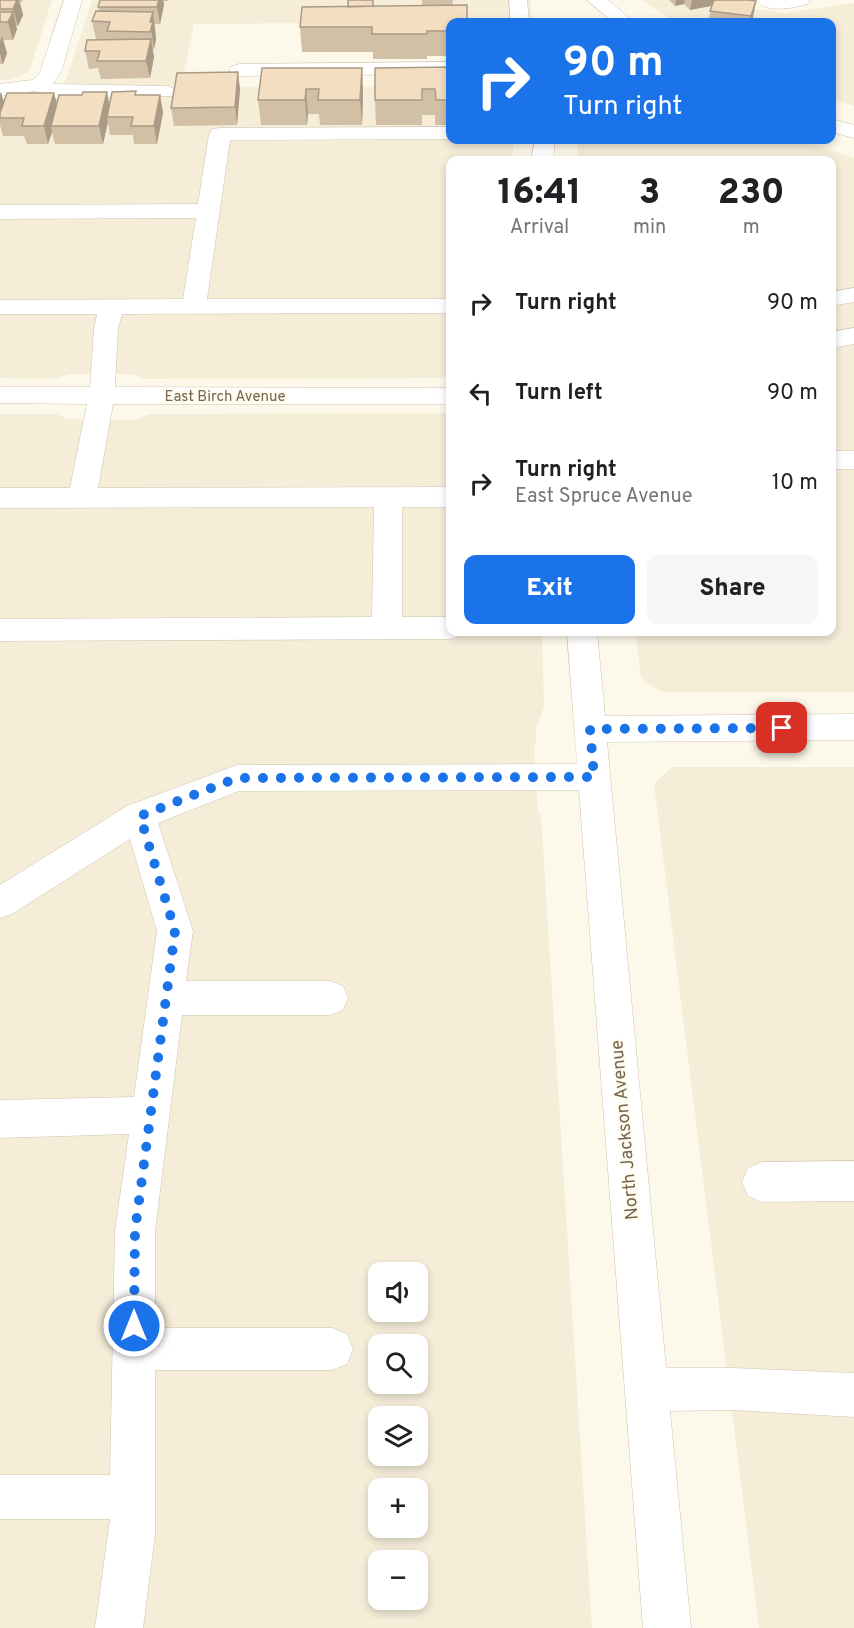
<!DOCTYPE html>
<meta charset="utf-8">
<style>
:root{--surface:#fff;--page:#f6f6f6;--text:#202124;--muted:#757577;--accent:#1a73e8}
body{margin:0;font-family:Overpass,sans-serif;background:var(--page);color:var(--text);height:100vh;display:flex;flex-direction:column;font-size:22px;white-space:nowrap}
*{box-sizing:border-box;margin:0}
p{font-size:20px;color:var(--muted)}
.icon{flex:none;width:33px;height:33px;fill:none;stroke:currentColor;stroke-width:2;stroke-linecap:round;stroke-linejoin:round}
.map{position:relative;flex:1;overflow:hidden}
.sheet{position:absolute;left:446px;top:156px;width:390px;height:480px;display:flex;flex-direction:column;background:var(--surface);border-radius:12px;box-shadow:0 3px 9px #0003}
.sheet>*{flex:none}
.hud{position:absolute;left:446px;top:18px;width:390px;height:126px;border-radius:12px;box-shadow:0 3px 9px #0003;background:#1a73e8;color:#fff;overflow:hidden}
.controls{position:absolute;left:368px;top:1262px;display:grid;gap:12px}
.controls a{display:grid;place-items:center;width:60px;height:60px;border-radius:12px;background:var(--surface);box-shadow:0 3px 9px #0003;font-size:30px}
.pin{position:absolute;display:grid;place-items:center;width:51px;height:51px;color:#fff;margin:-26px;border-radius:12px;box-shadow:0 3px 9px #0006}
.me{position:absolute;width:66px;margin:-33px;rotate:0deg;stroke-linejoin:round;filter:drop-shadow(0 0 4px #0008)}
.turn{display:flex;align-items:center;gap:21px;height:126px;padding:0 18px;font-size:27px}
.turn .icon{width:78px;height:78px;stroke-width:2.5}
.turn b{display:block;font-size:42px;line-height:51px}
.eta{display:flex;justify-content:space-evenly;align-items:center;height:102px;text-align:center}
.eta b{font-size:36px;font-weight:800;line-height:42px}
.primary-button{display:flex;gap:12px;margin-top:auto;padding:12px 18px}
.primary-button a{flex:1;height:69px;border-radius:12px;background:var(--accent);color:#fff;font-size:24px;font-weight:800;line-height:69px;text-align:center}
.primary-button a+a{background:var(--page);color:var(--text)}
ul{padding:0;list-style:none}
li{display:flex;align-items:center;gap:18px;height:90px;padding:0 18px}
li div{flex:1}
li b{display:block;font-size:22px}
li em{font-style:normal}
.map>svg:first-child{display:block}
</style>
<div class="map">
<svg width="854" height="1628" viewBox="0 0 854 1628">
<rect width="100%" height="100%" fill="#fdf9ea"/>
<path fill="#f5edd8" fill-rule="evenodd" d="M0,0h52l-23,72 -19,8h-10z
M92,0h438l2,21 -338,3 -13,63 269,-1v54h64l-2,20h-62v218l-307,1 -11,-5h-63l-13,5 -56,-1v-279l37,-3 23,-10 6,-6z
M642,0h100l14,9 29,4 69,-10v103l-23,-8v-76h-156z
M578,140h223l53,18v534h-193l-20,-14 -6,-46h196v-472h-254z
M450,413v219h92l2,75 -8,22v15l-2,2 4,67 3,1 51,814h-592v-1214h57l9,5 70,1 12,-6zM378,1272h39v39h-39zM378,1344h39v39h-39zM378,1416h39v39h-39zM378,1488h39v39h-39zM378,1560h39v39h-39z
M672,767h182v861h-95l-105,-844z"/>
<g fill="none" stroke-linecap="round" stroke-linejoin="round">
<g stroke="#d0c3af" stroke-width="1">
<path id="minor" d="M64,0h18l-20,69 -9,15 113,2 7,2 3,4 -3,4 -120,2 -18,-7 -35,5v-12l32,-4 7,-5z
M509,0h18l2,22h-18z
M587,0h21l26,22h-21z
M756,0h54l-2,4c-15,4 -42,10 -52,-4z
M450,62v12l-211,2 -7,-2 -3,-4 3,-4 7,-2z
M831,119l23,6v13l-23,-6z
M450,127v12l-220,1 -23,159h243v14l-328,1 -4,15 -3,58 335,1v16h-337l-15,84 352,-1v20h-48v110h48v15h13l-2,4 -11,3 -450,2v-22l372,-2 2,-110 -374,1v-20h70l17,-84 -87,-1v-16h90l4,-58 3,-15h-97v-14l183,-1 13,-81 -196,1v-14l198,-1 11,-70 3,-5 8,-1z
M535,140h20l-2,20h-22z
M854,288v14l-23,4v-14z
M854,328v16l-23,4v-16z
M831,451h23v18h-23z
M567,632h30l8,84 249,-2v26l-247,2 59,626h66l122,5v44l-122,-7 -62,1 21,217h-48l-64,-838 -340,1 -81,32 35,108 -7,50h144l13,5 5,12 -5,12 -13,5h-148l-27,216v97h177l15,6 6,15 -6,15 -15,6h-177v165l-12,93h-48l15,-109h-110v-44h110l5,-244 14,-97 -129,4v-38l134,-3 23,-166 -27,-92 -118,75 -12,4v-33l127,-79 110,-41 340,-1z
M854,1161v40l-92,1 -14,-6 -6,-14 6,-14 14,-6z"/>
</g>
<use href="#minor" fill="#fff" fill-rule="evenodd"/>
</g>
<path fill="#d1bfa6" d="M0,0h23l-1,2h-2l3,13 -5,11h-2l1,3 -4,11h-10l4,13 -4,11h-3z
M100,0h68v1h-4v4l-4,19h-5l1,15 -2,10h-2l2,8 -4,21 -49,1 -3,-11 -9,1 -4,-18 23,-11v-1h-12l-4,-18 7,-10 -1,-4z
M422,0h31l-3,22v34h-23v3h-54v-7h-71l-2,-25 48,-20 74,-1z
M669,0h80l7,1 -5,21h-43l4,-16 -22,4 -6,-6 -9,2z
M450,67v58h-15v-10h-13v10h-46l-1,-25z
M362,68l1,25 -1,32h-42l-1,-11h-11l-1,11h-46l-3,-25z
M240,89l-3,36 -63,1 -3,-18z
M0,92l4,11 50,-10 3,10 25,-8 25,-3 2,13 28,-10h23l3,18 -6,31h-23l-1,-9h-23l-2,-13 -5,22h-48l-3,-12 -4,12h-21l-3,-8h-21l-3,-11v2z"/>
<path fill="#aa9b87" d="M17,0h2l4,15 -5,11 -5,-17z
M159,0h4l1,5 -4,19 -3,-17z
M676,0h9l-1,4 -9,2z
M692,0h24l-1,5 -25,5z
M756,1l-3,17 -2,4h-2z
M13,12l4,17 -4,11 -5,-18z
M153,12l3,27 -2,10 -4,-27z
M2,36l5,17 -4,11 -3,-11v-11z
M151,39l3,18 -4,21 -4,-17z
M362,68l1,25 -1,32 -2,-25z
M238,72l2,17 -3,36 -2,-18z
M306,89l2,25 -1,11 -2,-25z
M1,92l5,17 -6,9v-24z
M107,92l3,17 -3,8 1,5 -5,22 -4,-18z
M54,93l4,17 -7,16 1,6 -4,12 -4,-18z
M160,95l3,18 -6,31 -3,-18z"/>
<path fill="#f3dec1" stroke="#aa9b87" stroke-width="1.5" d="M0,0h17l-4,9h-13z
M100,0h59l-2,7h-59z
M348,0h25v6l-25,1z
M714,0h35l7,1 -5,15 -41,-5z
M467,5v17h-17v9h-23v3h-55v-7h-72l2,-20z
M96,11l57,1 -3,10h3l-3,10 -43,-1 3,-9 -18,-1z
M0,12h13l-5,10h-8z
M151,39l-5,22h-49l3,-10h-15l2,-11z
M450,67v33h-14l-1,-11h-13v11h-47v-32z
M262,68h100l-2,32h-42l1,-11h-13l-1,11h-47z
M238,72l-3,35 -64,1 6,-35z
M136,91l-1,4h25l-6,31h-23l2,-9h-26l5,-25z
M83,92h24l-8,34h-48l8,-31h23z
M7,93h47l-10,33h-22l2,-8h-24v-5z"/>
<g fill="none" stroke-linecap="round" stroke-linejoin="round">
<path stroke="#1a73e8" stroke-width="10" stroke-dasharray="0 18" d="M134,1326l1,-95 40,-300 -35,-115 97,-38 357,-1 -4,-48 192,-1"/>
</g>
<g text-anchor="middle" stroke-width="5" stroke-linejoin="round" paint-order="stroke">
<g font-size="15" fill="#79644c" stroke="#fffcf1">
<text x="225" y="401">East Birch Avenue</text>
</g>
<g font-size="18" fill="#79644c" stroke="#fffcf1">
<text transform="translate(624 1130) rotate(-95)" y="6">North Jackson Avenue</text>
</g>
</g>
</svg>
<div class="controls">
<a><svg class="icon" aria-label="sound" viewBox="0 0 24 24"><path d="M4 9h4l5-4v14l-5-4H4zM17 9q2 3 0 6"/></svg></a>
<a><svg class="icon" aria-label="search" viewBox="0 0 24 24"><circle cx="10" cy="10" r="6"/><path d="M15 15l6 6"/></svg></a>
<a><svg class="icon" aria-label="layers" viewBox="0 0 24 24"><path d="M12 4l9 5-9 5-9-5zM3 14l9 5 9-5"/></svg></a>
<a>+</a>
<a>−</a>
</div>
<div class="pin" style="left:782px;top:728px;background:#d93025"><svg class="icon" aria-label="arrive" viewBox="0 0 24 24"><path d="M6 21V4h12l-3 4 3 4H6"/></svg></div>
<svg class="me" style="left:134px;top:1326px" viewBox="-20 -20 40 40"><circle r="17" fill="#1a73e8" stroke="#fff" stroke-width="3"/><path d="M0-11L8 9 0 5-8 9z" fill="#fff"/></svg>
<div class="hud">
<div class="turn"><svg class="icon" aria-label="right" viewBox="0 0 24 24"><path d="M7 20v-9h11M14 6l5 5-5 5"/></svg><div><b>90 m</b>Turn right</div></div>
</div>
<section class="sheet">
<div class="eta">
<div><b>16:41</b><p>Arrival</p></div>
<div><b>3</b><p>min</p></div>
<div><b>230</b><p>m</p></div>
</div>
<ul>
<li><svg class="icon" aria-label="right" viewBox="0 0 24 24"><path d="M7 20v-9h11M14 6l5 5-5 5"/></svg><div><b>Turn right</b></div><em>90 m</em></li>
<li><svg class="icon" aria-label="left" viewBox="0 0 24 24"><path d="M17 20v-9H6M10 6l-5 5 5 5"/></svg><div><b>Turn left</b></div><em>90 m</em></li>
<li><svg class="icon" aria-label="right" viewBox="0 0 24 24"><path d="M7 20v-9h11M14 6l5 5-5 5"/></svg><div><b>Turn right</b><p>East Spruce Avenue</p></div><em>10 m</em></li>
</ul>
<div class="primary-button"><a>Exit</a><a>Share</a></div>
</section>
</div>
